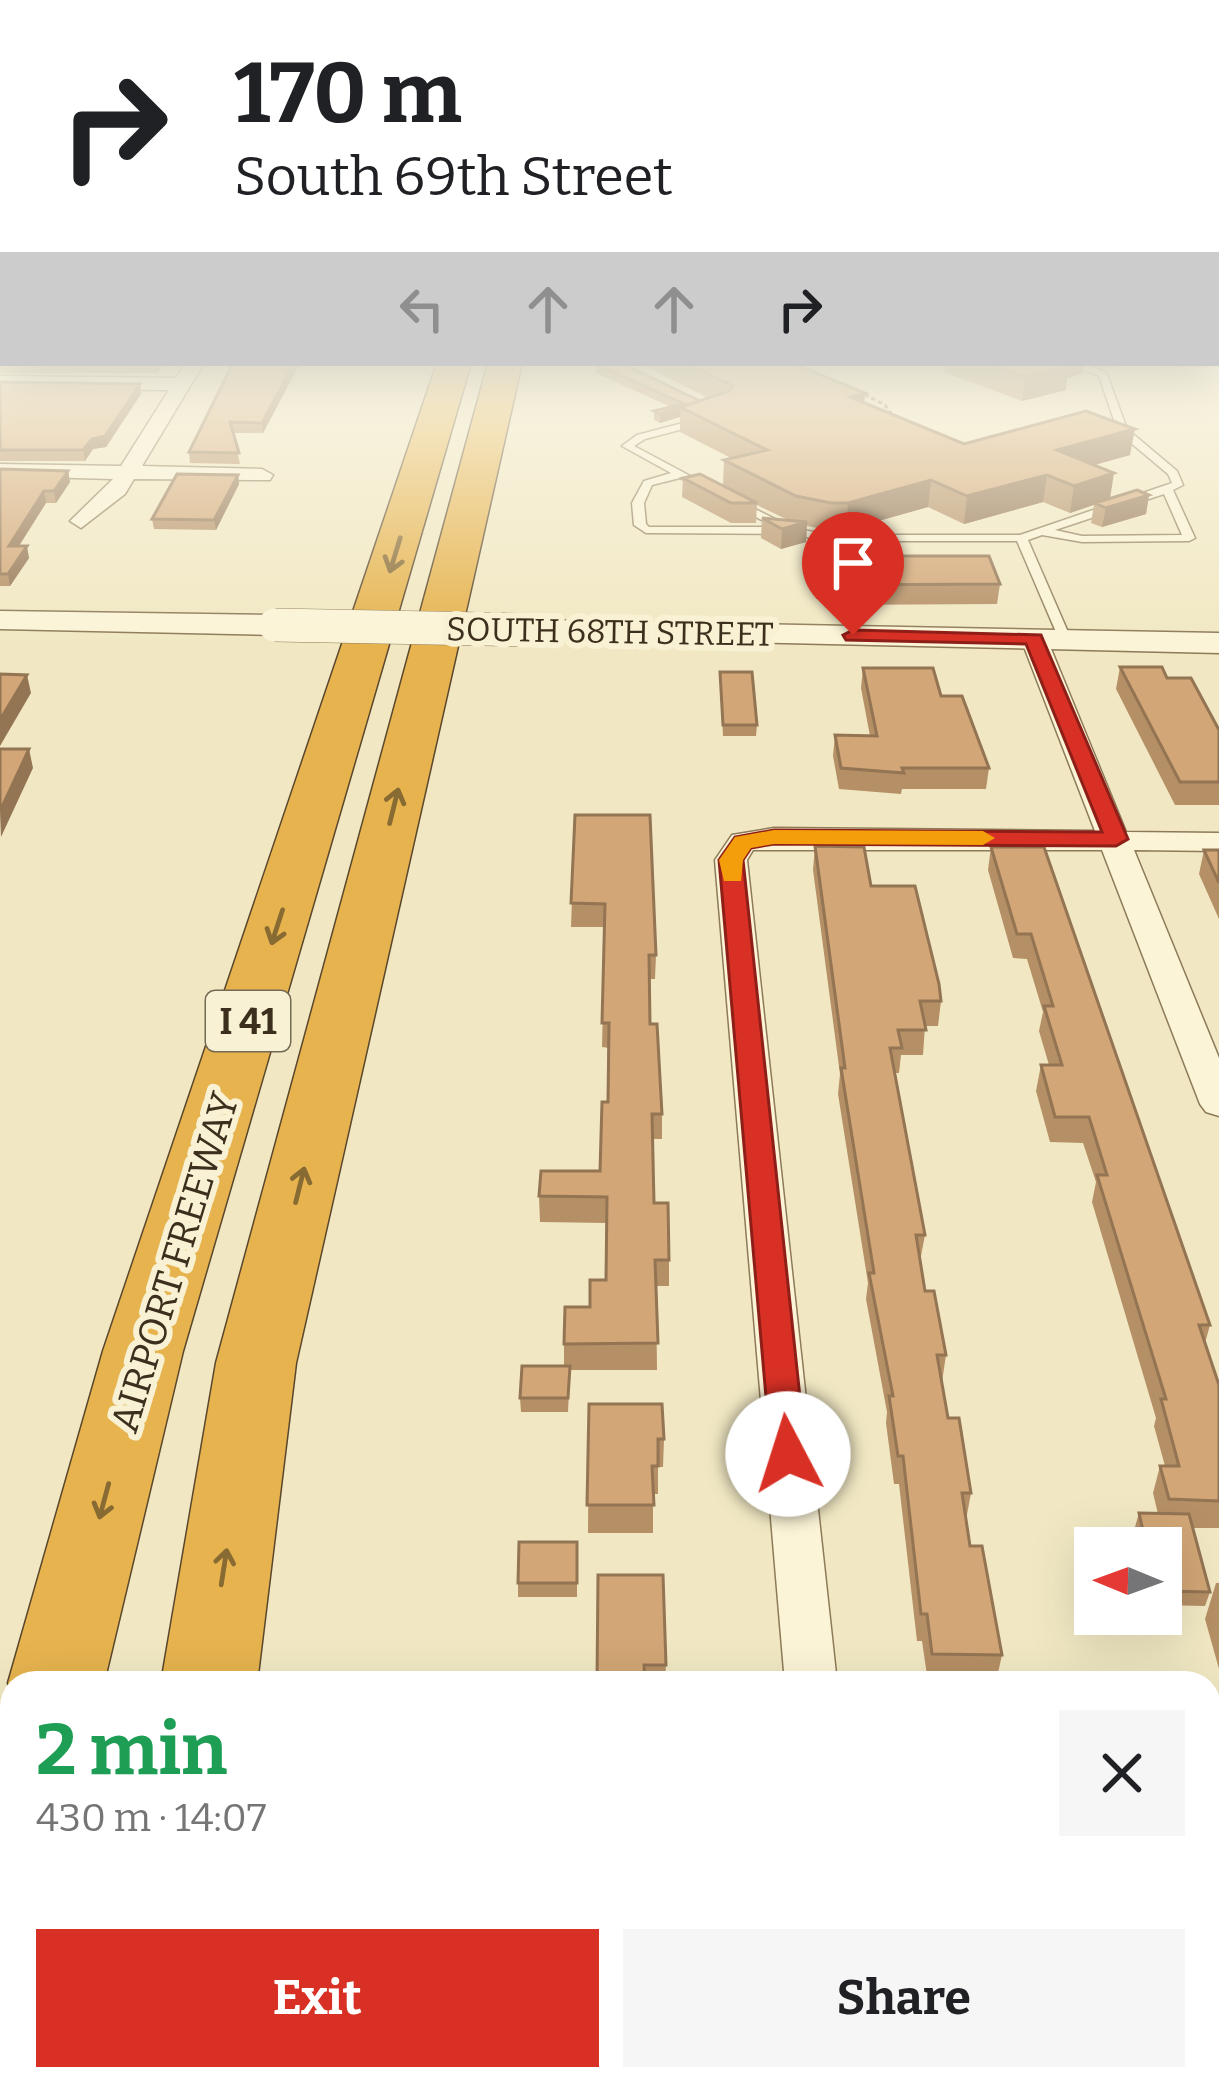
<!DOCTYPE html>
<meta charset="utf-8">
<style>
:root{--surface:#fff;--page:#f6f6f6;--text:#202124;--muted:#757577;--accent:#d93025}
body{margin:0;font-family:Bitter,serif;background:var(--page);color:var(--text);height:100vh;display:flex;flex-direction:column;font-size:45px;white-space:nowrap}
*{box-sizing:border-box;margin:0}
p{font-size:39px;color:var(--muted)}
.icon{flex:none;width:66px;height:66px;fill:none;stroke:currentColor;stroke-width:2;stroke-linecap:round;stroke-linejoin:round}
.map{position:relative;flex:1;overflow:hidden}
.details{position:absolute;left:0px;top:1671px;width:1221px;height:420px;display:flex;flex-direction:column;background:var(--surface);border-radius:36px 36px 0 0;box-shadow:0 12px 48px #0002}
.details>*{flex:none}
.guide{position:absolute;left:0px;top:0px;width:1221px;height:366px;box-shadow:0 12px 48px #0002;background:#fff;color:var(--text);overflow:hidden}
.needle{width:78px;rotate:271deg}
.fabs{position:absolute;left:1074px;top:1527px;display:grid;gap:24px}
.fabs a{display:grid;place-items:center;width:108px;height:108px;border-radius:0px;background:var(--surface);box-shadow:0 12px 48px #0002;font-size:60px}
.pin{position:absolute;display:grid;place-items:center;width:102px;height:102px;color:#fff;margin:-123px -51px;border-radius:50% 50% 50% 0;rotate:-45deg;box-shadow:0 0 12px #0007}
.pin .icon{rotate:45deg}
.me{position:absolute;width:132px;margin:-66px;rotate:355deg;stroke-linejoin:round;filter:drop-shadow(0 0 9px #0008)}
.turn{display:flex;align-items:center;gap:42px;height:252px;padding:0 36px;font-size:54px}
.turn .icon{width:156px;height:156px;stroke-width:2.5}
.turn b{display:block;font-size:84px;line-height:102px}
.lanes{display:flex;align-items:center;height:114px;padding:0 36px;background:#0003;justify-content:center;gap:60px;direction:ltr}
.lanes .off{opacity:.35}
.round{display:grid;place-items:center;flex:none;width:126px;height:126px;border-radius:0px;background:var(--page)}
.headline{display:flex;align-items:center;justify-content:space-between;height:204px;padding:0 36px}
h1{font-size:72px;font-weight:700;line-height:90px;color:#1e9e55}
.cta{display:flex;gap:24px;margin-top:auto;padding:24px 36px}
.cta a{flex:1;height:138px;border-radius:0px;background:var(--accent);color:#fff;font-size:48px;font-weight:700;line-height:138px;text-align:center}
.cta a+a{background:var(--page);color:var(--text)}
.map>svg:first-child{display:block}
</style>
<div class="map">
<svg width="1219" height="2091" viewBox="0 0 1219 2091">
<rect width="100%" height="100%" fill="#f1e8c3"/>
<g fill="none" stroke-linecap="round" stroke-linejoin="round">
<g stroke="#8d7a58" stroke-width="3">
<path id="service" d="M1068,363h14l24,9 21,57 50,42 6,14 -10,5 22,48 -6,3 -107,1 -40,-7 -14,5 43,99 -1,3 -11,-3 -42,-98h-188l-41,-7 -142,-1 -12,-8 -2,-22 12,-22 27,-8 -49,-27 15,-11 65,-17 5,3 -1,2 -61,16 -11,7 75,40 -9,2 -20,-10 -28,7 -8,18 2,21 3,3h126l-40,-21v-4l4,-1 54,27 36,7h191l152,-52 -4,-9 -50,-42 -19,-56zM1164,494l18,41 -100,1 -27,-6z"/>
</g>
<g stroke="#8d7a58" stroke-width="3">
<path id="minor" d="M186,363h18l-62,103 120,3 11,6 -3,5 -136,-1 -9,15 -44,34 -11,-7 43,-42 -113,-3v-12l121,2 48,-76 -169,-2v-12l176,2z
M1034,631l13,8 79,193 93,1v18l-85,-1 85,208v58l-13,-4 -6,-8 -98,-254h-349l-6,10 90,823h-52l-70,-823 17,-25 42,-7 321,3 -74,-192z
M818,2079h62l1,12h-62z"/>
</g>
<g stroke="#8d7a58" stroke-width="3">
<path id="tertiary" d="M0,611l275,4 16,10 -16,10 -275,-6z
M537,620l682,13v20l-693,-16 -5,-7z"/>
</g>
<g stroke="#5a472d" stroke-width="3">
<path id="motorway" d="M437,363h34l-288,988 -79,332h-92v8l-4,-8 95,-332z
M488,363h34l-226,1000 -39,320h-96l55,-320z
M12,1885v175l-12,5v-175z
M123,2079h114l-1,12h-114z"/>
</g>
<path stroke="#8d7a58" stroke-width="3" stroke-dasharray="4.5 3" stroke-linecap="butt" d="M858,391l27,14 9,13"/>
<use href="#service" fill="#fbf4d7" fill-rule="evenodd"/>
<use href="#minor" fill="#fbf4d7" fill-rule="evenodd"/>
<use href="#tertiary" fill="#fbf4d7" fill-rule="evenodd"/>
<use href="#motorway" fill="#e6b34e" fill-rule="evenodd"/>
<g stroke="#8d7a58" stroke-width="34" stroke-linecap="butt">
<path id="tertiary-bridge" d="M275,625l262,5"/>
</g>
<use href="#tertiary-bridge" stroke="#fbf4d7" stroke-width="33"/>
</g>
<path fill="#b58f65" d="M0,351l3,12h161l-7,10h-157z
M1218,351l1,16h-44l-3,-4h46z
M233,363h67l-37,70h-30l7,31 -50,-1 -1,-11z
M798,363v3l66,37 100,41 166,11 -35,10 15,33 39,-3 -3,19 -44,13 -11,-4 3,-18 -24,8 -27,-11 -79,22 -36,-17 -82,23h-17l-22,-4 -1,16 -25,7 -20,-11 1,-20 26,2 -31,-15 -1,18h-25l-49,-26 1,-19 40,8 1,-26 7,-2 -51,-26v-15l-20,6 -6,-3v-9l17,-4 -75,-34v-9l104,37 8,-3 -69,-35z
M945,363h139l-2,11 -15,4 -1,12 -44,11 -78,-29z
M1087,363h38l-18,5z
M0,382l140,2 1,10 -35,53 -13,2 -8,12h-85z
M0,469l68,2 2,11 -14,21h-10l-27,43 10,12 -19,28h-10z
M238,475l1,9 -23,46 -62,-1 -2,-10z
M812,544l40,12 148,28 -3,20 -172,1 -1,-6h-8l-6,-35z
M1120,667l99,63v75h-44l-59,-116z
M863,668l78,28 48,72 -3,21h-84l-1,5 -62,-5 -6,-33 2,-21 35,1 -9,-48z
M720,672l37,53 -1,11h-33z
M575,815l81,140 -1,24h-6l1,45 12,90v25h-9l1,64 15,57v26h-13l1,84h-87l-2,42h-47l-1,-14 44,-32v-22l26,-37 16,-27 1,-57 -67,-1 -1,-26 61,-25 8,-69 1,-54 -7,-1 3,-120h-34z
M815,846l56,40 70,115 -3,25h-13l-2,29h-22l-2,18h-4l30,162 -5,26 5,30 21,64 -4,27 6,36 23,75 -5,27 4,26 32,109 -6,27h-68l-6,-41h-5l-18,-157h-5l-8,-61 1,-11 -21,-113 2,-16 -30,-189 2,-20 -27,-204z
M991,847l219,478 -5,18 14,42v143h-26l17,64 -5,14 -44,-1v-57h-21l-5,-21 4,-14 19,1 -5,-21 7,-27h5l-11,-40 2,-8 -64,-216 4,-20 -13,-39 -33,-1 -14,-51 5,-26h8l-10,-34 4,-19 -16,-53 -14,-1 -25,-88z
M1204,850h15v69l-20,-45z
M589,1404l75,35 -1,28h-5v27h-5v39h-65z
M577,1542v55h-59v-14z
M598,1575l68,90 -1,18h-68z
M1216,1583h3v86l-14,-50z
M576,2079h98l-1,12 -74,-1v-7l-23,-1z
M980,2079h174l-3,9 -170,-1z"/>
<path fill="#937453" d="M155,363h9l-7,10z
M294,363h6l-37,70 -1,-10z
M1051,363h33l-2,11 -15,4 -1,12 -44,11 3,-24z
M140,384l1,10 -35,53 -13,2 -8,12 -2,-11z
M865,393l-2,25 -13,-21z
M680,408v9l-20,6v-9z
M1135,429l-5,26 -77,21 4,-26z
M68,471l2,11 -14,21 -2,-12z
M1114,473l-4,26 -40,14 4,-27z
M238,475l1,9 -23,46 -2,-10z
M1047,475l-4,27 -79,22 3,-28z
M931,480l-3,27 -82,23 2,-27z
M44,491l2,12 -35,55 -2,-12z
M1149,495l-3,19 -44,13 4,-19z
M807,522l-1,20 -25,7 1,-20z
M27,546l2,12 -19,28 -2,-12z
M27,675l4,18 -31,53v-26z
M29,749l4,19 -32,69 -1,-26z"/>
<path fill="#d2a676" stroke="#937453" stroke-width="3" d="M233,363h61l-32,60 -32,-1 9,31 -50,-1z
M602,363h19l79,38 -40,13 -6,-3 30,-7 -88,-40z
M686,363h106l73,30 -15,4 114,47 122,-33 49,18 -78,21 57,23 -40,13 -27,-11 -80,21 -36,-16 -83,23h-17l-35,-7 -72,-36 43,-10 -87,-43 50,-16 3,-5z
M988,363h75l6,3 -44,11z
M0,382l140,2 -35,52 -13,3 -9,11h-83z
M0,469l68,2 -14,20h-10l-35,55h18l-19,28h-8z
M177,474l61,1 -24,45 -62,-1z
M700,474l57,29h-26l-48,-25z
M1137,490l12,5 -43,13 -11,-5z
M762,518l45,4 -25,7z
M812,544h36l4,12h137l11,28 -173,1 -2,-7h-7z
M1120,667h42l5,11h24l28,52v52h-39z
M863,668h70l8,28h21l27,72h-87l2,5 -63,-5 -6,-33 42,1z
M720,672h32l5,53h-34z
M0,674l27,1 -27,45z
M0,749h29l-29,62z
M575,815h75l6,140h-7l1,69h7l5,90h-10l2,89h14l1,57h-14l3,83 -94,1 1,-37h25v-27h16l1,-83 -68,-1 2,-25h59l2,-69h6l1,-79h-7l3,-119 -34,-1z
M815,846l49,1 7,39h44l24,98 2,17h-21l6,29h-28l4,18h-12l35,187h-9l9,56h9l12,64h-9l11,63h11l12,75h-9l8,53h12l20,109 -70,-1 -5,-40h-6l-18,-158h-5l-9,-60h4l-24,-123h5l-33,-205h4z
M991,847h53l166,478h-11l20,60v116l-50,-2 -9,-33h19l-18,-67h5l-69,-224h10l-18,-58h-34l-14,-52h21l-18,-59h9l-22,-72h-14z
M1204,850h15v33z
M522,1366h48l-2,32h-48z
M589,1404h73l2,35h-6v27h-6l2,39h-67z
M1139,1513l50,1 21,78 -49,-1v-43h-14z
M519,1542h58v41h-59z
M598,1575h65l3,90h-22l1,18h-48z"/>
<defs><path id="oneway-shaft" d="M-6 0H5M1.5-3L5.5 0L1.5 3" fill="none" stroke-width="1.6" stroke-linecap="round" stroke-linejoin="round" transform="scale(3)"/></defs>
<g stroke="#886a33">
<use href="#oneway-shaft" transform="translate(395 555) rotate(107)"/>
<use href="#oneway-shaft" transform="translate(394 806) rotate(-76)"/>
<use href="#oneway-shaft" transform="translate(277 927) rotate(108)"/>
<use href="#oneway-shaft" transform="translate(300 1185) rotate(-76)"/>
<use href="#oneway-shaft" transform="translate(104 1501) rotate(105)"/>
<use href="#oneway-shaft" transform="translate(224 1567) rotate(-81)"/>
</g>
<linearGradient id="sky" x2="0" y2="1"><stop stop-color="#8dbad7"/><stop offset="0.55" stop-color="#f9f5e4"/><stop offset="1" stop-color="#f9f5e4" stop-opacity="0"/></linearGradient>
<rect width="1219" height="644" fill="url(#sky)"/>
<path fill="#d93025" stroke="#8d1f18" stroke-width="3" d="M853,630l188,5 87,204 -12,7 -342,-2 -23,4 -8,12 63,594 -5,10 -13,4 -12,-4 -5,-10 -52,-594 16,-23 39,-7 328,2 -76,-188 -180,-4 -3,-5z"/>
<path fill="#f59e0b" d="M774,830l209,1 12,7 -12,7 -209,-1 -23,4 -8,12 -2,21h-17l-5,-21 16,-23z"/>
<g text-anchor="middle" stroke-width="12" stroke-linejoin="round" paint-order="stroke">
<g font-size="33" fill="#3c2f1d" stroke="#f8f1d3">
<text transform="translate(610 631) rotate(1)" y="12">SOUTH 68TH STREET</text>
</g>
<rect fill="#f8f1d3" stroke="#746954" stroke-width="3" x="206" y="991" width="84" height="60" rx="9"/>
<g font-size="36" font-weight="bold" fill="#3c2f1d">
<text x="248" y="1034">I 41</text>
</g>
<g font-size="39" fill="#3c2f1d" stroke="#f8f1d3">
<text transform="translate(174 1262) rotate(-73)" y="14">AIRPORT FREEWAY</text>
</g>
</g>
</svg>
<div class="fabs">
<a><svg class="needle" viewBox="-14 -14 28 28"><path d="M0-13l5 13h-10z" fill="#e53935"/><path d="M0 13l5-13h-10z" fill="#757577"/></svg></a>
</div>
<div class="pin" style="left:853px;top:635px;background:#d93025"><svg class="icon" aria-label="arrive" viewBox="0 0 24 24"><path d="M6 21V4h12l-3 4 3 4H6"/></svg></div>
<svg class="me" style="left:788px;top:1454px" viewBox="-20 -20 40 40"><circle r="19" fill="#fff"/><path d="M0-13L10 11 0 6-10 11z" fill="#d93025"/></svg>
<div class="guide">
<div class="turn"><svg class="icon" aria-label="right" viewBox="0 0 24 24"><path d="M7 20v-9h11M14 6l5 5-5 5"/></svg><div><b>170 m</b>South 69th Street</div></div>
<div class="lanes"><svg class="icon off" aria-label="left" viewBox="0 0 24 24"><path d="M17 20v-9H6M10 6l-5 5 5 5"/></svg><svg class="icon off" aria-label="ahead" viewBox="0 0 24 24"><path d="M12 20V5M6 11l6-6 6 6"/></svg><svg class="icon off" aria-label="ahead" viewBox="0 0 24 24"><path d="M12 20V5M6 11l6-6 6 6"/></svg><svg class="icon" aria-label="right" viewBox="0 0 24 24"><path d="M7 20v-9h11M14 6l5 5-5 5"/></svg></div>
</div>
<section class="details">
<div class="headline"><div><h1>2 min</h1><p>430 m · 14:07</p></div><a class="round"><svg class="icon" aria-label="close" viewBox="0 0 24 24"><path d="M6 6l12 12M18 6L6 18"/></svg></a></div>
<div class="cta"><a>Exit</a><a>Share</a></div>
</section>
</div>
